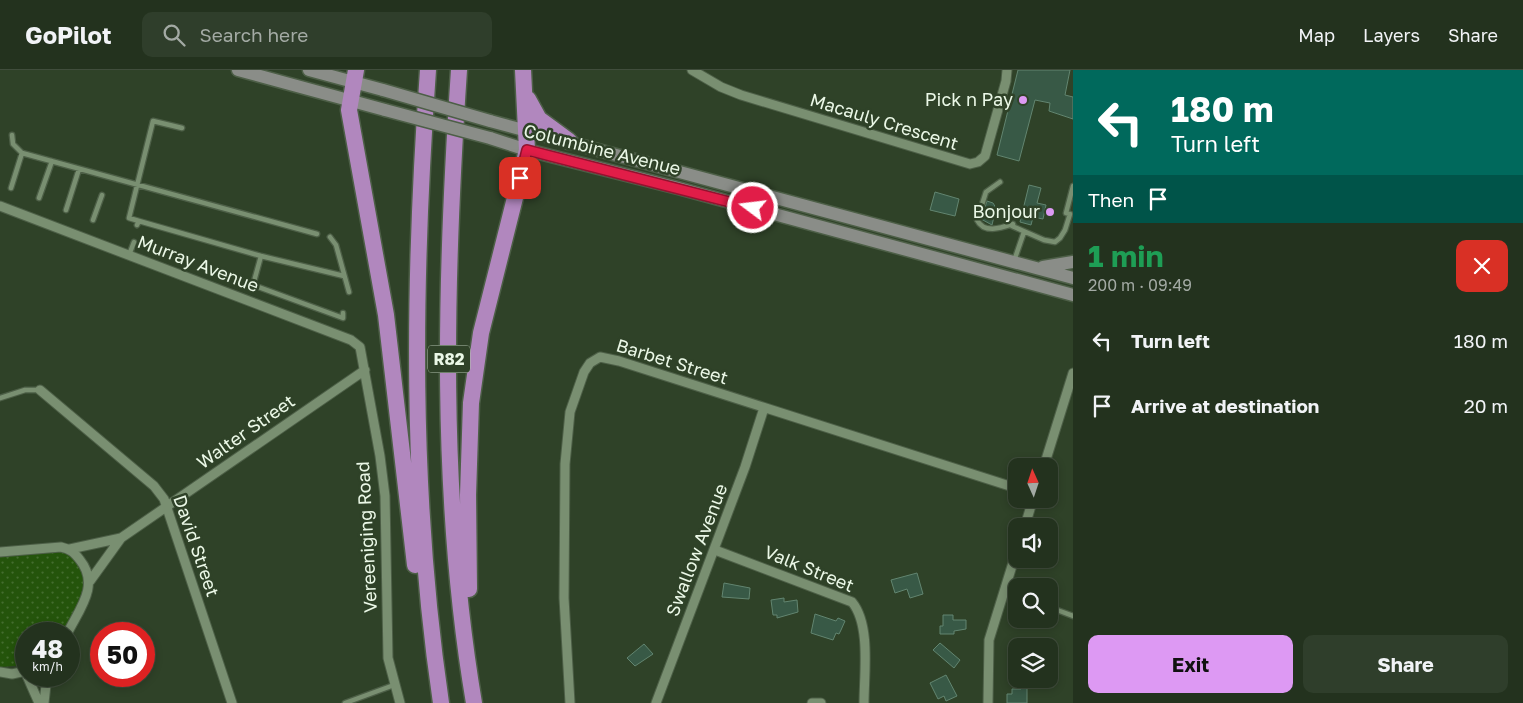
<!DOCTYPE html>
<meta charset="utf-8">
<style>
:root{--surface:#23321e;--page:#2f3e2b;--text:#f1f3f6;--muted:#a3aaa4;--line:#404d3c;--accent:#dd99f3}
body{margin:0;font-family:"Golos Text",sans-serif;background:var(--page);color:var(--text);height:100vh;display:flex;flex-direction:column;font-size:19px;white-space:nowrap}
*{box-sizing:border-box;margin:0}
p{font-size:16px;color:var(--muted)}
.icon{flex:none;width:28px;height:28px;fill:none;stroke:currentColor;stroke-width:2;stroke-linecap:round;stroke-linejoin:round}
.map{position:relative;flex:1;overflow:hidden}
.panel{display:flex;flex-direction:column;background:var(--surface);width:450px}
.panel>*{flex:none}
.top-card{background:#00695c;color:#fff;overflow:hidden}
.needle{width:32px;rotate:357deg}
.controls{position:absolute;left:1008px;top:388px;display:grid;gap:10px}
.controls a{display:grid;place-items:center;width:50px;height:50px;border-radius:10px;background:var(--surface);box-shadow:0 2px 8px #0003,0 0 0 1px var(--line);font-size:25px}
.speed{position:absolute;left:15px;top:552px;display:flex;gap:10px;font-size:25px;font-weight:700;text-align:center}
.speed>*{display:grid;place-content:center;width:65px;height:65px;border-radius:50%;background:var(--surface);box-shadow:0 2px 8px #0003,0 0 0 1px var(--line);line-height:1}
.speed small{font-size:12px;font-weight:400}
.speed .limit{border:8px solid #d22;background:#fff;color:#111}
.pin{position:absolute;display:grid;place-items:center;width:42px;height:42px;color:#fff;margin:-21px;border-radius:10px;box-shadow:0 2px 8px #0006}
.me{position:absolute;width:55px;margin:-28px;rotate:285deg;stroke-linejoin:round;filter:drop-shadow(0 0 4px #0008)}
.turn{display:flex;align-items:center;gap:18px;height:105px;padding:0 15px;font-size:22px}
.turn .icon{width:65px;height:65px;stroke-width:2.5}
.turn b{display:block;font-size:35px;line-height:42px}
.then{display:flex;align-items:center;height:48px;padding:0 15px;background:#0003;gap:10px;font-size:19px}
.round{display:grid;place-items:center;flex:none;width:52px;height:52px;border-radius:10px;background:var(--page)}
.overview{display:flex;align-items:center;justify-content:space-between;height:85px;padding:0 15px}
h1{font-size:30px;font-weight:700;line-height:38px;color:#1e9e55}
.primary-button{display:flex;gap:10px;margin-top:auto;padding:10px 15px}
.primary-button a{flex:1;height:58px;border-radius:10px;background:var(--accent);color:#111;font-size:20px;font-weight:700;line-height:58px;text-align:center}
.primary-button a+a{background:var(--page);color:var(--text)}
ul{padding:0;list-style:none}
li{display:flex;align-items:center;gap:15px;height:65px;padding:0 15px}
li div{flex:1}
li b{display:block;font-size:19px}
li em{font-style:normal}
header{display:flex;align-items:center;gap:30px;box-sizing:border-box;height:70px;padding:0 25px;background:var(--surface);border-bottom:1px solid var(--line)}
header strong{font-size:24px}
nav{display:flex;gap:28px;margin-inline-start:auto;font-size:18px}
.search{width:350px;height:45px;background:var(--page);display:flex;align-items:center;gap:12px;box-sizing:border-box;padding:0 18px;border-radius:10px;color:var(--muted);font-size:19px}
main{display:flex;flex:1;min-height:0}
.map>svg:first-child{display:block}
</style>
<header>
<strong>GoPilot</strong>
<div class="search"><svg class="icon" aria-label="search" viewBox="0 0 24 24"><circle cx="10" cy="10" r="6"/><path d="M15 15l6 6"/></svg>Search here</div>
<nav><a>Map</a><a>Layers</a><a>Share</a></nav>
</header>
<main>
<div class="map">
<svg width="1073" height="633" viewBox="0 0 1073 633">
<defs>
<pattern id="park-dots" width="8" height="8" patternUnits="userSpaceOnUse" patternTransform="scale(1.25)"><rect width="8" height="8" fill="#24540b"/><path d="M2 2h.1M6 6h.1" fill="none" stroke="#446d2f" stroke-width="1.8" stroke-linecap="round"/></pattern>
</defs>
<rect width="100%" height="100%" fill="#2f4228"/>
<path fill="url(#park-dots)" d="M53,480c53,10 25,53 10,84h-37v31l-26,2v-112z"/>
<path fill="#385946" stroke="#628570" d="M1018,0h52l-5,25 8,2v22l-24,-8 1,-8 -15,-3 -16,61 -22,-6z
M1029,115l12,3 -4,15 9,2 -3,14 -10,-2 -2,8 -11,-3z
M935,122l24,7 -4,17 -25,-6z
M987,131l6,2 3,5 -4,17 -11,-6z
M917,503l6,21 -13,4 -3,-9 -12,4 -4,-13z
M724,513l26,5 -1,11 -27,-2z
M784,528v4l13,-2 1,12 -21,6v-3h-4l-2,-15z
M815,544l21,7 2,-3 7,3 -4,9 -2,4 -3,-1 -3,7 -22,-7z
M943,545h10v5h13v9l-12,2v3h-14v-8h3z
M940,573l20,17 -6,8 -21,-18z
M644,574l9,10 -18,12 -8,-8z
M946,605l11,21 -11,5 -2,-5 -6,3 -8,-16z
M1021,617h6v16h-20v-9h5v-5h9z"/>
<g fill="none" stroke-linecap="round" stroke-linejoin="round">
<g stroke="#4d5f47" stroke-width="7">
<path id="lane" d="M12,65l1,9 9,9 295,81
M1000,112l-14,10 -9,28c7,14 24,8 36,4
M11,118l11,-35
M39,128l13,-37
M66,140l13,-41
M93,150l9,-25
M139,151l122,35 83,20
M137,155l2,-4 -10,-3 24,-97 29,7
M1012,156l32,14 11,2 5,-4 5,-8 5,-16 -4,-1 7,-27
M330,167l6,8 13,47
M129,185l5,-13
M261,186l-8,29 90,33v-5
M1014,191l10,-29
M0,328l25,-8h15
M1004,520l12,4
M1049,537l24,9
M345,633l49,-18"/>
</g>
<g stroke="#4d5f47" stroke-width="11">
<path id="street" d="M692,0l29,17 20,8 229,69 8,-2 7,-6 21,-75 1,-11
M0,136l351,134 9,7 20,109 5,40 3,162 12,45
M40,320l114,96 10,13 68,204
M1044,396l29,-93
M1025,456l8,-27
M70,479l51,-11 244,-168
M715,480l137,52c19,23 12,72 12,101
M0,482l61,-5c9,2 13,5 19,13 20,25 0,48 -13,74
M90,511l31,-43
M0,602l12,2 14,-3
M27,606l12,27
M44,633l3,-27
M570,633l-6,-105 1,-134 5,-52 14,-40 6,-9 10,-6 19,4 397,127
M656,633l89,-236 19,-59
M812,633h9
M988,633l1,-63 27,-87"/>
</g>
<g stroke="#4d5f47" stroke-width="15">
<path id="secondary" d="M238,0l147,40
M309,0l74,20
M490,51l583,157
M490,68l37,12 151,38 395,107
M1043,197l30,-5"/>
</g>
<g stroke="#4d5f47" stroke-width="19">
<path id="highway" d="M356,0l-7,40 37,205 29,250
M428,0c-15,210 -18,424 13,633
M459,0c-14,208 -20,427 15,633
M528,29l11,20 30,22
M469,519l-1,-94 3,-92 10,-70 46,-183 -4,-80"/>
</g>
<use href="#lane" stroke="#798f71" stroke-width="4.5"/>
<use href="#street" stroke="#798f71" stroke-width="9"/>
<use href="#secondary" stroke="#8a8d88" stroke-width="12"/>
<use href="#highway" stroke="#b187be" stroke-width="16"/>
<g stroke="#4d5f47" stroke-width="15" stroke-linecap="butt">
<path id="secondary-bridge" d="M383,20l107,31
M385,40l105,28"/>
</g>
<use href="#secondary-bridge" stroke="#8a8d88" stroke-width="12"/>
</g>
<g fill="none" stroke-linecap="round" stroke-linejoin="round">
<g stroke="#92132f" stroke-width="12">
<path id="route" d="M520,108l7,-28 226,58"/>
</g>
<use href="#route" stroke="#e11d48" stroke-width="9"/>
</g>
<g fill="#dd99f3" stroke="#2f4228" stroke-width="2">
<circle cx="1023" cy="30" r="5"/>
<circle cx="1050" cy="142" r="5"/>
</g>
<g text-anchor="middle" stroke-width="5" stroke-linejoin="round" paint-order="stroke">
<rect fill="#2f4228" stroke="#b3c1ae" stroke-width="1" x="428" y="275.5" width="42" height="27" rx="4"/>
<g font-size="16" font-weight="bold" fill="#ebf8e7">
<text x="449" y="295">R82</text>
</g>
<g font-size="18" fill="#ebf8e7" stroke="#2f4228" text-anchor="end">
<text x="1013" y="36">Pick n Pay</text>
<text x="1040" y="148">Bonjour</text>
</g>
<g font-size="18" fill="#ebf8e7" stroke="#2f4228">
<text transform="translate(884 52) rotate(17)" y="6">Macauly Crescent</text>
<text transform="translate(602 80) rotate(14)" y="6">Columbine Avenue</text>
<text transform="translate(198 194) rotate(21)" y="6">Murray Avenue</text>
<text transform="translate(672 292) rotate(17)" y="6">Barbet Street</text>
<text transform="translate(246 362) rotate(-35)" y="6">Walter Street</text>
<text transform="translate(367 467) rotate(-93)" y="6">Vereeniging Road</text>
<text transform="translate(196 476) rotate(71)" y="6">David Street</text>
<text transform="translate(697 480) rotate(-69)" y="6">Swallow Avenue</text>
<text transform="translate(809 499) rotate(22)" y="6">Valk Street</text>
</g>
</g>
</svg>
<div class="controls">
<a><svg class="needle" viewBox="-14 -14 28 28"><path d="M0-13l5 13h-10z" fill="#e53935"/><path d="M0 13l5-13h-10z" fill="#a3aaa4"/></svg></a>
<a><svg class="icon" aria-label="sound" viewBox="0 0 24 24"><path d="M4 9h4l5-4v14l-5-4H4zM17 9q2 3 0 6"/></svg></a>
<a><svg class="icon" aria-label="search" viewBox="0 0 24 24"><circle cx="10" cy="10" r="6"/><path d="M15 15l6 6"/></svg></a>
<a><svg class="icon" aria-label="layers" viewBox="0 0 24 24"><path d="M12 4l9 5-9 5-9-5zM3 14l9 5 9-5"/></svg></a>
</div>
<div class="speed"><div>48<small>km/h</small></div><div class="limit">50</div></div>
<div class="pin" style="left:520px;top:108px;background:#d93025"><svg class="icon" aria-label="arrive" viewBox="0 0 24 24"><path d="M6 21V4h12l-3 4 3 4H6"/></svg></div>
<svg class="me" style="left:753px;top:138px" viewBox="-20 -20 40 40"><circle r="17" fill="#e11d48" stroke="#fff" stroke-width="3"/><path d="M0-11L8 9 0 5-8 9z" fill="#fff"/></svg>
</div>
<section class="panel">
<div class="top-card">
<div class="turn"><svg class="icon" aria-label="left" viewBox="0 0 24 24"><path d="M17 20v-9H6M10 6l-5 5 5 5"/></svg><div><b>180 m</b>Turn left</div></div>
<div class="then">Then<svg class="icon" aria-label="arrive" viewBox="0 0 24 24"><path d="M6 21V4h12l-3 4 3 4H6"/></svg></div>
</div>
<div class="overview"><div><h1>1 min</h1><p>200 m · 09:49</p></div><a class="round" style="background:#d93025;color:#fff"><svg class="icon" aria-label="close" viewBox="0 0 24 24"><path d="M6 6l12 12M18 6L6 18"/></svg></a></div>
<ul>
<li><svg class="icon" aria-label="left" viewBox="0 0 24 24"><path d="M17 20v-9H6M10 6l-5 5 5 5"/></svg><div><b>Turn left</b></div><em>180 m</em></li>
<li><svg class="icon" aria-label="arrive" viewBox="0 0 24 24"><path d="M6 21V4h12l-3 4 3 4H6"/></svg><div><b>Arrive at destination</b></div><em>20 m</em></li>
</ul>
<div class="primary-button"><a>Exit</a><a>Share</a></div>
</section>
</main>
